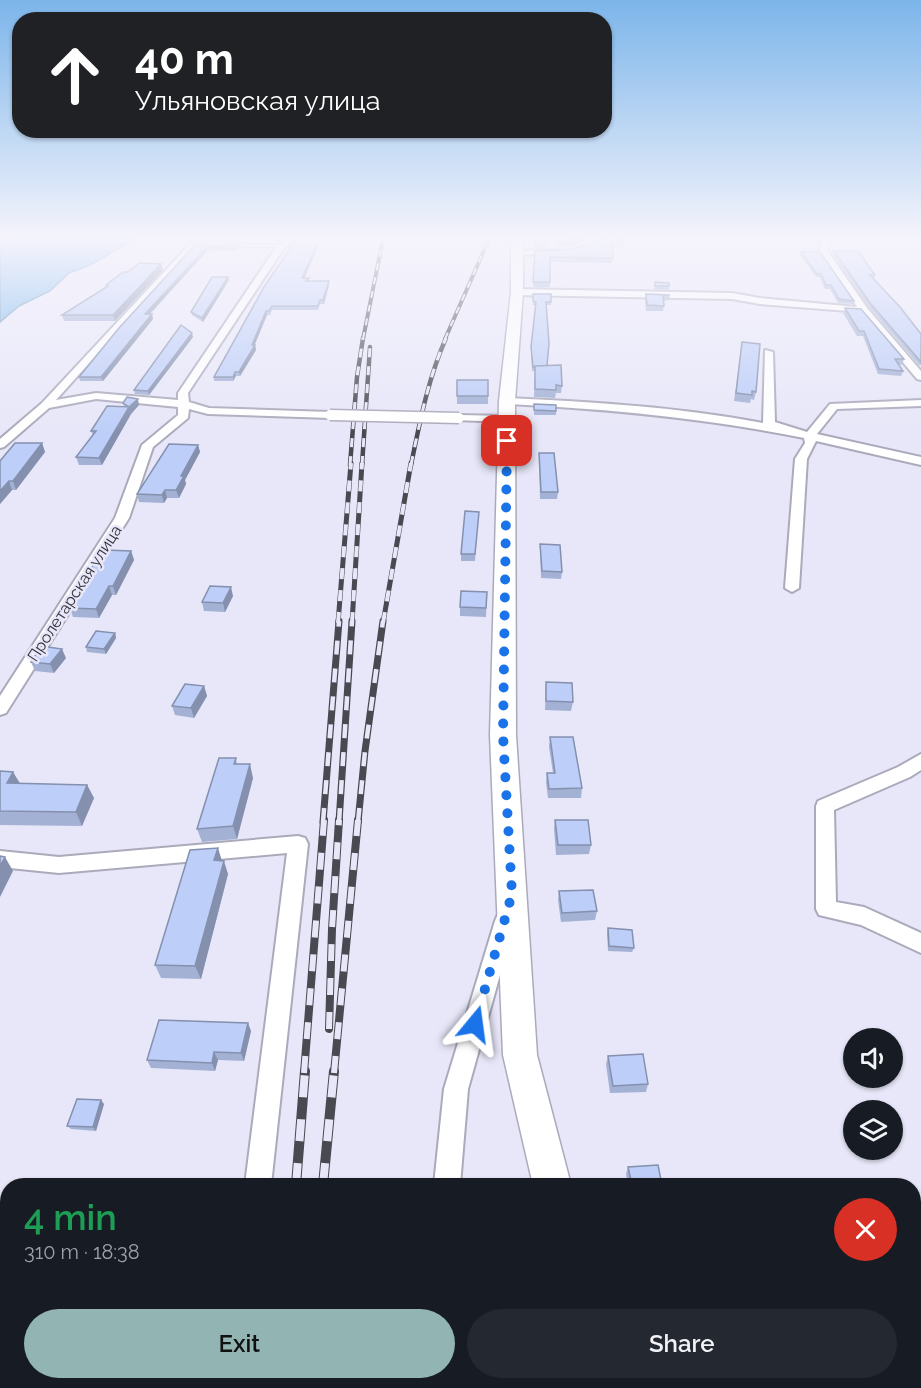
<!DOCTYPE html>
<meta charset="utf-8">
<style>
:root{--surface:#171b24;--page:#242831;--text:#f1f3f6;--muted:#9ea1a6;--accent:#92b5b4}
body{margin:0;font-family:Raleway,sans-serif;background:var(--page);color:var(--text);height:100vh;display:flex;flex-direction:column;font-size:22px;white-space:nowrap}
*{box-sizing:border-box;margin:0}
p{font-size:20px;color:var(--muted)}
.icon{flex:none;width:33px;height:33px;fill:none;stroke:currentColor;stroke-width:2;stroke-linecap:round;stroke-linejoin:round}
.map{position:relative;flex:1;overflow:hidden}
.panel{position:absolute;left:0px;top:1178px;width:921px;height:212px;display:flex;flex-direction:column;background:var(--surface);border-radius:24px 24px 0 0;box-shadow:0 2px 4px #0004}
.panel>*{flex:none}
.top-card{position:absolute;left:12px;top:12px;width:600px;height:126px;border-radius:24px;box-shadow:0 2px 4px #0004;background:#202124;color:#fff;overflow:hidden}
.buttons{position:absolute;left:843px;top:1028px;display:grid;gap:12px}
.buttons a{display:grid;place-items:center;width:60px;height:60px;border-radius:50%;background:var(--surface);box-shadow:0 2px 4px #0004;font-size:30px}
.pin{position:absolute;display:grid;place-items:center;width:51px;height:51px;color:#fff;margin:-26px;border-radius:12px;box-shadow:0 3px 9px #0006}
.me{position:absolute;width:66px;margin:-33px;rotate:16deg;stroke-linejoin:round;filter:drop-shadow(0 0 4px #0008)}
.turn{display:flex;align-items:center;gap:21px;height:126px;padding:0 24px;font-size:27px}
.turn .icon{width:78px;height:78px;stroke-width:2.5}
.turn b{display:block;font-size:42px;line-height:51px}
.round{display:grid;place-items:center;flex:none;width:63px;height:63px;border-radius:32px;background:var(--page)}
.head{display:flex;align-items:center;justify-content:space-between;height:102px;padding:0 24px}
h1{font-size:36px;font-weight:600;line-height:45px;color:#1e9e55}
.button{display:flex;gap:12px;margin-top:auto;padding:12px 24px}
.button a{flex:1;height:69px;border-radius:36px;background:var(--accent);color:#111;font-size:24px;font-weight:600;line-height:69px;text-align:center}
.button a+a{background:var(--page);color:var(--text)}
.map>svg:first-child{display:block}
</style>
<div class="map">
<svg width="921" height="1388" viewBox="0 0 921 1388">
<rect width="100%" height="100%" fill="#e8e7f9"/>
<path fill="#7bb7ee" stroke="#658fb8" stroke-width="1.5" d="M0,239h135l-45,26 -21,8 -19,18 -31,15 -19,16z"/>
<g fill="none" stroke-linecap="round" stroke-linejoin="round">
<g stroke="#abaabb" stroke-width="3">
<path id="service" d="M226,244l55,1 2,1 -2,1 -54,-1z"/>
</g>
<g stroke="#abaabb" stroke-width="4">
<path id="minor" d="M288,239h9l-13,9 -96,145 1,9 20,6 121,4 6,3 -6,3 -122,-4 -19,-5 -1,9 -35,29 -24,71 -123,195 -6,2v-19l115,-178 27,-73 36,-30v-8l-82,-8 -47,9 -45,39 -4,1v-9l42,-36 149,-160 4,2 -1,2 -138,153 40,-7 82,7v-7l99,-147z
M822,239h12l-5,3 -2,8 40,58 54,63v9l-4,-1 -56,-67 -101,-8 -28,-5 -215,-4 -4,-3 4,-3 215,4 28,5 97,9 -38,-57z
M557,250l4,2 -1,2 -43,1 -4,-2 4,-2z
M765,350l8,2 2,70 32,10 23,-28 91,-4v6l-84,3 -20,25 104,23v8l-105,-24 -9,18 -8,129 -7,4 -7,-4 10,-129 10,-16 -1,-5c-99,-20 -197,-29 -297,-34l-5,-3 5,-3c86,4 172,9 256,25z
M459,415l48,1 6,3 -6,3 -52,-2v-4z
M921,754v16l-11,7 -76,33 2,92 28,5 57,26v20l-60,-28 -42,-10 -3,-6v-103l2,-5 80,-34z
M298,836l7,2 3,6 -37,341h-26l42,-332 -228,20 -59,-6v-16l59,6z
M505,912l7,2 3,7 -47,168 -8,96h-26l10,-96 51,-168 3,-7z
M220,1382h30l-1,6h-30z
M413,1382h30l-1,6h-30z"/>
</g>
<g stroke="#abaabb" stroke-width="3">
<path id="secondary" d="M515,239h10l-2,4v49l-8,109 1,334 21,320 34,130h-38l-30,-130 -13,-320 9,-334 12,-109v-49z
M597,1382h44l2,6h-44z"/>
</g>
<use href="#service" fill="#fff" fill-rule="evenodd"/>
<use href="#minor" fill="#fff" fill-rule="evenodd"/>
<use href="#secondary" fill="#fff" fill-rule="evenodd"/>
<g stroke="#494951" stroke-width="4">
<path id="rail-far5" d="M363,339l20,-100
M445,339l44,-100"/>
</g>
<g stroke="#494951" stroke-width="4.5">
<path id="rail-far4" d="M350,465l7,-88 6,-39
M362,465l8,-118
M411,465c9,-44 17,-86 35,-127"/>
</g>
<g stroke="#494951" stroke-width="5">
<path id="rail-far3" d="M338,623l13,-160
M352,623l10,-160
M383,623l28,-160"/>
</g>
<g stroke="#494951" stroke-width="7">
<path id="rail-far2" d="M323,822l16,-201
M339,822l13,-201
M358,822l7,-71 18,-130"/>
</g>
<g stroke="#494951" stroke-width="8">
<path id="rail-far1" d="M329,1029l3,-100 7,-109
M304,1073l20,-253
M334,1073l24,-253"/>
</g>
<g stroke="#494951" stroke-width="10">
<path id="rail" d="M296,1185l9,-114
M323,1185l11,-114
M308,1382v6
M279,1388l1,-6"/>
</g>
<use href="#rail-far5" stroke="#e8e7f9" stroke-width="2" stroke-dasharray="7" stroke-linecap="butt"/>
<use href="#rail-far4" stroke="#e8e7f9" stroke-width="3" stroke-dasharray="9" stroke-linecap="butt"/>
<use href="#rail-far3" stroke="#e8e7f9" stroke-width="4" stroke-dasharray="11" stroke-linecap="butt"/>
<use href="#rail-far2" stroke="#e8e7f9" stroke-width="4.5" stroke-dasharray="14" stroke-linecap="butt"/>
<use href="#rail-far1" stroke="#e8e7f9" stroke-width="6" stroke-dasharray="17" stroke-linecap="butt"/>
<use href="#rail" stroke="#e8e7f9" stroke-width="8" stroke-dasharray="22" stroke-linecap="butt"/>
<g stroke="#abaabb" stroke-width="13" stroke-linecap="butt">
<path id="minor-bridge" d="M330,415l129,3"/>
</g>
<use href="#minor-bridge" stroke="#fff" stroke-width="10"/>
</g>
<path fill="#a3b1d5" d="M196,239h77l-3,2 -24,-1 -2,2h-48z
M535,239h12v8l-12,1z
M554,239h37l-20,7 -16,1 -1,-3z
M623,239l-1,8 -10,-1v17l-62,-1v25h-17l2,-36 38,-2z
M195,245h43v4l-2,2h-29l-57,63 3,5 -50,62h-23l-1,-4z
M318,247l-14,31h5v3l20,4 -5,19h-4l-2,6h-46l-2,5h-3l-13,30h1l1,5 -16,26h-4l-3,5h-19v-4z
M834,251l41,24 -1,3 47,56v31h-2l-50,-58 -36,-52z
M801,252l53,49 -1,3 -15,-1 -8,-14h-5l-5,-12h-4l-16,-22z
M161,264l2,6 -48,51h-51l-2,-6 44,-28v-2l22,-13z
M229,280l-26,42 -11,-7 -1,-3z
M655,282l14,4v4l-15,-1z
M533,294l18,8v3h-5l1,61 15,20 -1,7h-5l-1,5 -21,-1 1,-26h-3l-1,-21 5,-45h-3z
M646,294l24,1 -1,5 -6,1 1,5 -1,5h-17l-1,-11z
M845,308l59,51 -2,6 -3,-1 4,7 -2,5 -23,-2 -15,-38h-6l-14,-23z
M193,337l-44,58 -14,-1 -1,-4z
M742,342l14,50 -2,8 -3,-1 -1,4 -16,-2z
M457,380h31v24h-31z
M123,403l16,2 -8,9 -29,51h-23l-3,-8 17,-22 -2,-4 33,-24z
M534,404l22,7v4h-22z
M42,443l3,9 -29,38h-4l-12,14v-43z
M198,445l2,7 -15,28 1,4 -7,14h-12l-3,5 -25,-1 -2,-8z
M539,453l19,39 -1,7h-17z
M478,519l-3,42h-14v-7z
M540,544l22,28 -1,7 -20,-1z
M131,551l3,9 -18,35h-4l-13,23 -26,-1 -3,-9z
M487,592l-1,25 -26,-1v-9z
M233,596l-8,16 -21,-1 -2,-9z
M115,633l1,5 -10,16 -19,-2 -1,-5z
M66,658l-12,15 -19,-2 -4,-9z
M546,682l27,20 -2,9 -26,-1z
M204,686l3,10 -13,22 -19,-3 -3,-9z
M550,737l32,51 -1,10h-33l-2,-16 1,-9h6l-4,-26z
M236,758l1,6 16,14 -16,61 -35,3 -5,-13z
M0,771l13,1 6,11 68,2 7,13 -12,28 -82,-1z
M555,820l36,25 -2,9 -33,1 -2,-26z
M222,861l6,13 -27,105 -40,-1 -6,-13z
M559,891l38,20 -2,9 -34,2 -3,-22z
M608,928l26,20 -2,4 -24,-1 -1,-18z
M251,1031l-7,30 -26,-1 -3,11 -64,-3 -4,-8z
M608,1056l40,28 -2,8 -36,1 -4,-29z
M104,1104l-8,27 -25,-2 -4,-3z
M628,1167l34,18h-34l-2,-11z
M784,1382h56l1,6h-57z"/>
<path fill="#8490ae" d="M577,239h14l-20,7v-5z
M318,243v4l-15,34 -1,-3z
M207,247v4l-61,67 -1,-4z
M161,264l2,6 -48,51 -2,-6z
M228,277l1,3 -26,42 -1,-4z
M329,281v4l-5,19 -1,-4z
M266,311l1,4 -14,34 -1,-4z
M152,314l1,5 -50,62 -2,-4z
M192,333l1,4 -44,58 -1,-4z
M255,345l1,5 -16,26 -1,-4z
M235,372l1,4 -3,5v-4z
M138,399l1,6 -8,9 -29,51 -3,-7 30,-51z
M42,443l3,9 -29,38 -3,-9z
M198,445l2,7 -15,28 1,4 -7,14 -3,-8 5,-14z
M9,481l3,9 -12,14v-13z
M165,490l2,8 -3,5 -2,-8z
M131,551l3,9 -18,35 -3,-9z
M109,586l3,9 -13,23 -3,-9z
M231,587l2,9 -8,16 -2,-9z
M115,633l1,5 -10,16 -2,-5z
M62,649l4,9 -12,15 -4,-9z
M204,686l3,10 -13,22 -3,-10z
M250,764l3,14 -16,61 -4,-13z
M13,772l8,13 -14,-2z
M87,785l7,13 -12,28 -6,-14z
M218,848l4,13 -8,-1z
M5,857l8,14 -13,26v-31z
M224,861l4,13 -27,105 -6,-13z
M248,1023l3,8 -7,30 -3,-8z
M214,1052l4,8 -3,11 -3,-8z
M101,1100l3,4 -8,27 -3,-4z"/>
<path fill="#bdcef8" stroke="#8490ae" stroke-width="1.5" d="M535,239h12l1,5h-13z
M554,239h23l-6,2 -16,1z
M601,239h22v3l-11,-1 1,17 -63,-1v25h-17l2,-31 38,-2z
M294,243h24l-16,35h7l-3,3h23l-6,19h-3l-2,6h-46l-3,5h-3l-14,34h3l-16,27h-4l-2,5h-19l50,-90z
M195,245h43l-2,3 -29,-1 -62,67h7l-51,63h-22l40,-49z
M834,251h24l17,24h-5l30,32 21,27v28l-51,-59z
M801,252h19l34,49 -15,-2 -8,-14h-5l-5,-11h-4z
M139,263l22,1 -48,51h-51l46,-29 -2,-1 17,-13h5z
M212,277h16l-26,41 -11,-6z
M655,282l14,1v3h-14z
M533,294h18v8h-5l3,41 -2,23h-12v1h-2l-2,-20 5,-45 -3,-1z
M646,294l24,1h-7l1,11 -17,-1z
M845,308l16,1 43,50h-9l8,12 -24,-2 -15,-38h-5z
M181,325l11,8 -44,58 -14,-1z
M742,342l18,2 -4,48 -4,-1v4l-16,-2z
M561,365l1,21 -6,-1v5l-21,-1v-23z
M457,380h31v16h-31z
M127,397l11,2 -9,8 -30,51 -23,-1 20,-26h-5l16,-25 22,1 -6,-4z
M534,404l22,1v6l-22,-1z
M15,443h27l-29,38h-4l-9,10v-30z
M169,444l29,1 -17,31h3l-8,14h-11l-3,5 -25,-1z
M539,453h15l4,39h-17z
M465,511l14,1 -4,42h-14z
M540,544l20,1 2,27 -20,-1z
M104,550l27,1 -18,35h-4l-13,23 -26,-1 27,-50z
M210,586l21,1 -8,16 -21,-1z
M461,591l26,1 -1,16 -26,-1z
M96,631l19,2 -11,16 -18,-2z
M41,646l21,3 -12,15 -19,-2z
M546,682l26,1 1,19 -27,-1z
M185,684l19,2 -13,22 -19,-2z
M550,737h23l9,51 -33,1 -2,-16h8z
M219,758h17l-2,6h16l-17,62 -36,3z
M0,771l13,1 -6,11 80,2 -11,27 -76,-1z
M555,820h33l3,25h-33z
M218,848l-4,12 10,1 -29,105 -40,-1 35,-115z
M0,856l5,1 -5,9z
M593,890l4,21 -35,2 -3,-22z
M608,928l24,2 2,18 -25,-2z
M159,1020l89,3 -7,30 -27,-1 -2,11 -65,-3z
M643,1054l5,30 -35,2 -5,-30z
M77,1099l24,1 -8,27 -26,-1z
M658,1165l4,20h-30l-4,-18z
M790,1382h50l1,6h-41l-10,-3z"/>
<linearGradient id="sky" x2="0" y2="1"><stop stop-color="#7cb5ea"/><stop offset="0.55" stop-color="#f5f4fc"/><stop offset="1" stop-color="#f5f4fc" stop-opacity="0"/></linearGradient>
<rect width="921" height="433" fill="url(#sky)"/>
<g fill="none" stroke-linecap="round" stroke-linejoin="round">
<path stroke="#1a73e8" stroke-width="10" stroke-dasharray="0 18" d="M475,1024l37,-130 -9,-159 4,-294"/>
</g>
<g text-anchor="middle" stroke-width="5" stroke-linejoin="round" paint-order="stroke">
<g font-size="16" fill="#323239" stroke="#e8e7f9">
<text transform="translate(74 593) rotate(-57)" y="6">Пролетарская улица</text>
</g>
</g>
</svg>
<div class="buttons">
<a><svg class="icon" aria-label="sound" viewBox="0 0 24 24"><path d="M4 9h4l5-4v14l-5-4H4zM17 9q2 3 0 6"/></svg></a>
<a><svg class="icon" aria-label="layers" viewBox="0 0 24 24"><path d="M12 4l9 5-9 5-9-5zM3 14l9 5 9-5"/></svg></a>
</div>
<div class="pin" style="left:507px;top:441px;background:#d93025"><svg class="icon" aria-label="arrive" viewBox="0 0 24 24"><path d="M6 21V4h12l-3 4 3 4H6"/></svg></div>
<svg class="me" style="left:475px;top:1024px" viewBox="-20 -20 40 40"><path d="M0-17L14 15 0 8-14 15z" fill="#1a73e8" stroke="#fff" stroke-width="4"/></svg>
<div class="top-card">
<div class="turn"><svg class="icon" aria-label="ahead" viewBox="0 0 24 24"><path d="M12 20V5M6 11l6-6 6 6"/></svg><div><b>40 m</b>Ульяновская улица</div></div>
</div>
<section class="panel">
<div class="head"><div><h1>4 min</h1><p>310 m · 18:38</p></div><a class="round" style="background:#d93025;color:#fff"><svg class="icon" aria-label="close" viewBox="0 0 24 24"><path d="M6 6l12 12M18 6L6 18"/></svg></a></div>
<div class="button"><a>Exit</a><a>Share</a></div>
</section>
</div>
